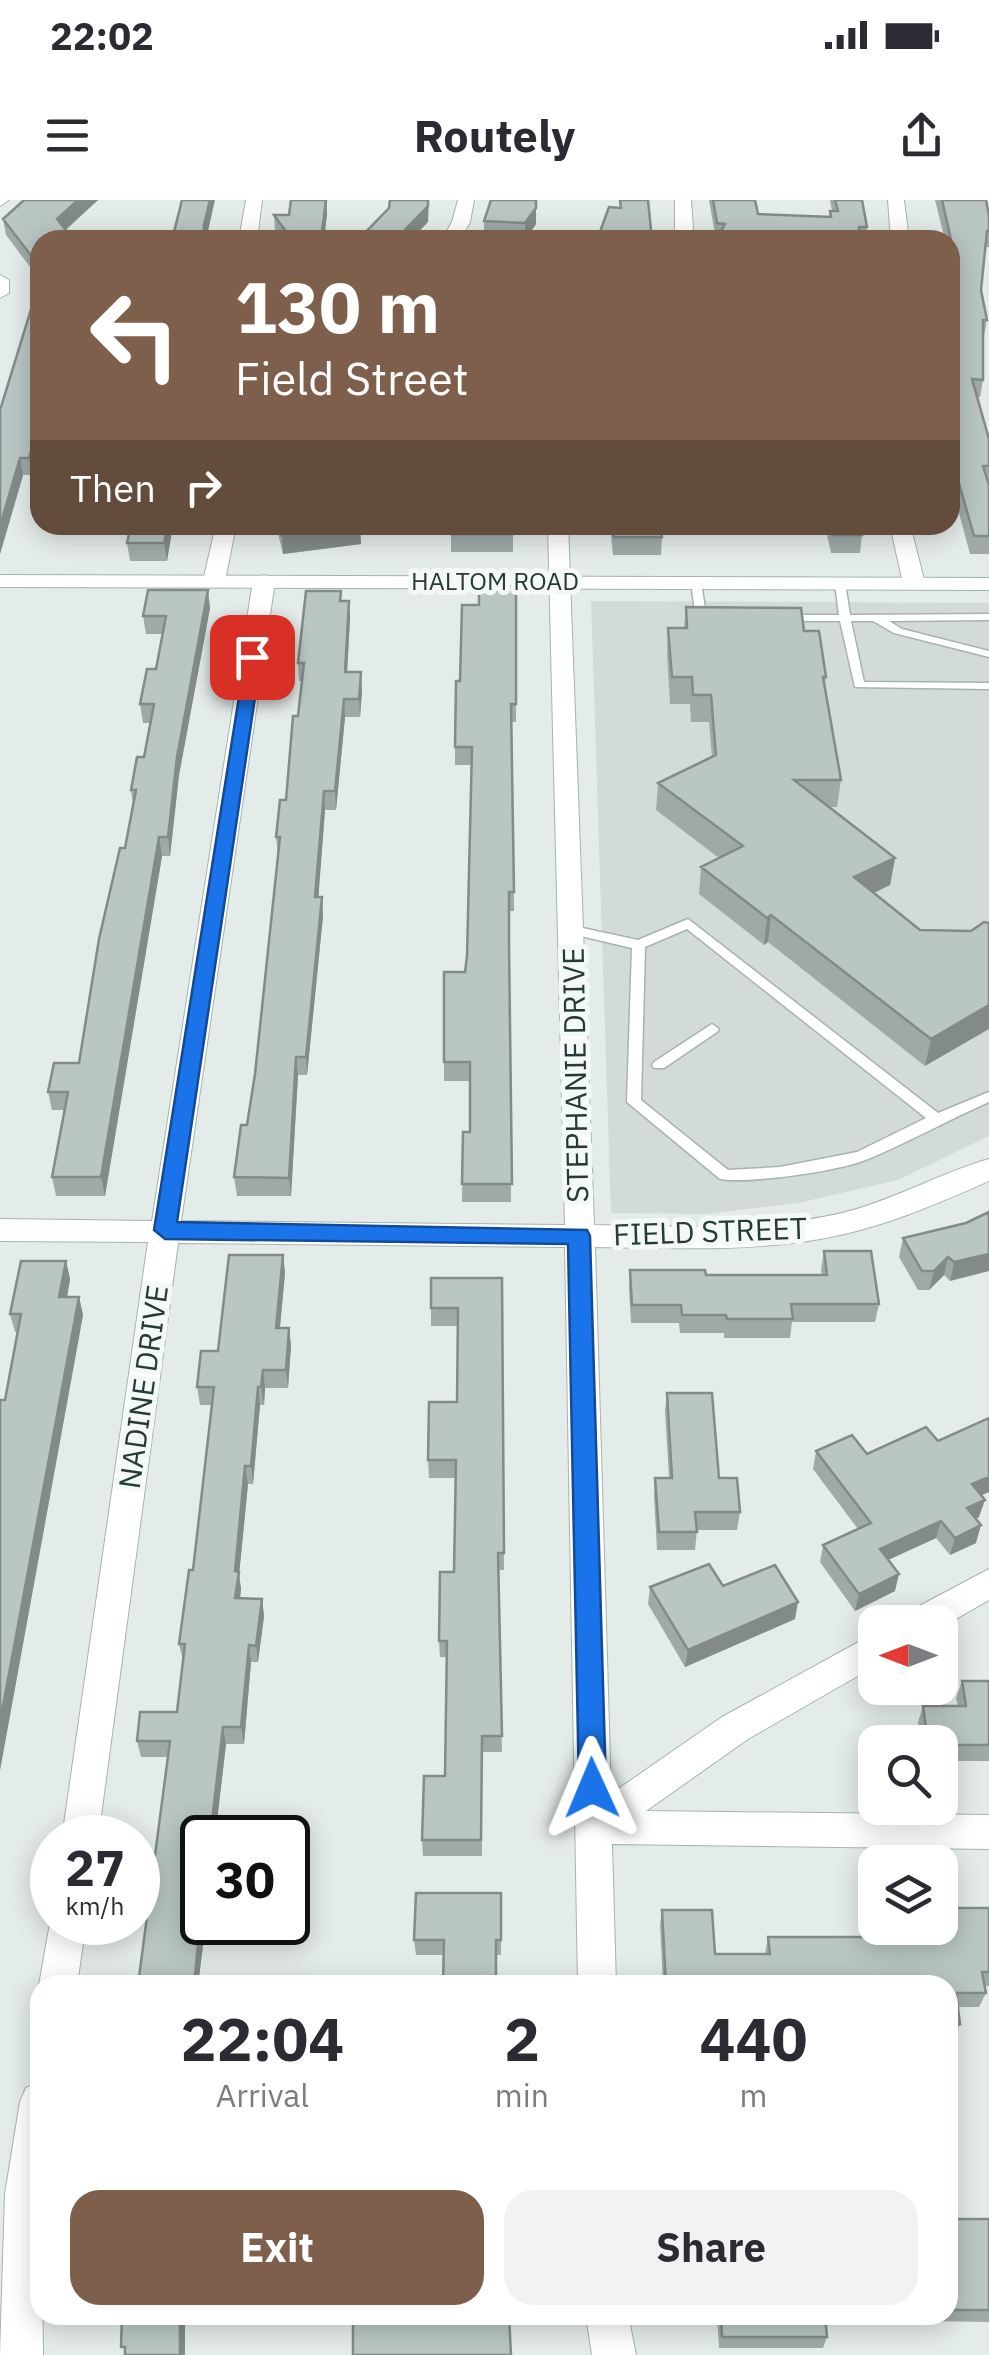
<!DOCTYPE html>
<style>
:root{--surface:#fff;--page:#f2f2f3;--text:#2b2b33;--muted:#7c7c81;--accent:#7d5f4c}
body{margin:0;font-family:"IBM Plex Sans",sans-serif;background:var(--page);color:var(--text);height:100vh;display:flex;flex-direction:column;font-size:38px;white-space:nowrap}
*{box-sizing:border-box;margin:0}
p{font-size:32px;color:var(--muted)}
.icon{flex:none;width:55px;height:55px;fill:none;stroke:currentColor;stroke-width:2;stroke-linecap:round;stroke-linejoin:round}
.map{position:relative;flex:1;overflow:hidden}
.side{position:absolute;left:30px;top:1775px;width:928px;height:350px;display:flex;flex-direction:column;background:var(--surface);border-radius:30px;box-shadow:0 5px 25px #0003}
.side>*{flex:none}
.top-card{position:absolute;left:30px;top:30px;width:930px;height:305px;border-radius:30px;box-shadow:0 5px 25px #0003;background:#7d5f4c;color:#fff;overflow:hidden}
.needle{width:65px;rotate:270deg}
.fabs{position:absolute;left:858px;top:1405px;display:grid;gap:20px}
.fabs a{display:grid;place-items:center;width:100px;height:100px;border-radius:20px;background:var(--surface);box-shadow:0 5px 25px #0003;font-size:50px}
.speed{position:absolute;left:30px;top:1615px;display:flex;gap:20px;font-size:50px;font-weight:700;text-align:center}
.speed>*{display:grid;place-content:center;width:130px;height:130px;border-radius:50%;background:var(--surface);box-shadow:0 5px 25px #0003;line-height:1}
.speed small{font-size:25px;font-weight:400}
.speed .limit{border:5px solid #111;border-radius:15px;background:#fff;color:#111}
.pin{position:absolute;display:grid;place-items:center;width:85px;height:85px;color:#fff;margin:-42px;border-radius:20px;box-shadow:0 5px 15px #0006}
.me{position:absolute;width:110px;margin:-55px;rotate:359deg;stroke-linejoin:round;filter:drop-shadow(0 0 8px #0008)}
.turn{display:flex;align-items:center;gap:35px;height:210px;padding:0 40px;font-size:45px}
.turn .icon{width:130px;height:130px;stroke-width:2.5}
.turn b{display:block;font-size:70px;line-height:85px}
.then{display:flex;align-items:center;height:95px;padding:0 40px;background:#0003;gap:20px;font-size:38px}
.eta{display:flex;justify-content:space-evenly;align-items:center;height:170px;text-align:center}
.eta b{font-size:60px;font-weight:700;line-height:70px}
.primary-button{display:flex;gap:20px;margin-top:auto;padding:20px 40px}
.primary-button a{flex:1;height:115px;border-radius:30px;background:var(--accent);color:#fff;font-size:40px;font-weight:700;line-height:115px;text-align:center}
.primary-button a+a{background:var(--page);color:var(--text)}
.status{display:flex;justify-content:space-between;align-items:center;height:70px;padding:0 50px;background:var(--surface);direction:ltr}
.status svg{height:28px;fill:currentColor}
header{display:flex;justify-content:space-between;align-items:center;height:130px;padding:0 40px;background:var(--surface);font-size:45px;font-weight:700}
.map>svg:first-child{display:block}
</style>
<div class="status"><b>22:02</b><svg viewBox="0 0 49 12"><path d="M0 12V9h3v3zM5 12V6h3v6zM10 12V3h3v9zM15 12V0h3v12zM26 1h20v11H26zM47 4h2v5h-2z"/></svg></div>
<header><svg class="icon" aria-label="menu" viewBox="0 0 24 24"><path d="M4 6h16M4 12h16M4 18h16"/></svg>Routely<svg class="icon" aria-label="share" viewBox="0 0 24 24"><path d="M12 15V3M7 8l5-5 5 5M5 13v7h14v-7"/></svg></header>
<div class="map">
<svg width="989" height="2155" viewBox="0 0 989 2155">
<rect width="100%" height="100%" fill="#e4ecea"/>
<path fill="#d2dbd9" d="M591,401l398,2v533l-91,44 -100,23 -92,11 -95,-1z"/>
<g fill="none" stroke-linecap="round" stroke-linejoin="round">
<g stroke="#a7b3b1" stroke-width="3">
<path id="service" d="M696,379l5,3 5,33 8,1v4l-13,1 -5,-3 -5,-36z
M840,380l5,3 5,32 139,-1v6l-100,1 13,8 87,22v6l-95,-24 -21,-12h-22l13,61 125,1v6l-134,-2 -15,-66h-57l-5,-3 5,-3h56l-4,-32z
M688,719l250,194 51,-21v10c-41,18 -80,40 -121,57 -27,12 -120,25 -148,20l-93,-77 5,-154 -64,-15 -1,-3 6,-4 65,14zM687,729l239,189 -69,34 -77,15 -52,3 -87,-70 4,-153z
M712,824l7,5 -2,3 -53,36h-10l-2,-3 2,-3z"/>
</g>
<g stroke="#a7b3b1" stroke-width="2">
<path id="minor" d="M0,0h9l-9,6z
M246,0h16l-5,40h-18z
M458,0h16l-4,22 -10,18h-18l10,-18z
M675,0h16l2,28 -4,12h-18l4,-12z
M888,0h16l5,40h-18z
M0,75l9,5v13l-9,5z
M216,325h20l-11,56 -11,6 -11,-6z
M548,325h20l26,700c83,1 171,7 252,-13 50,-13 94,-39 143,-53v22c-54,24 -110,48 -169,58 -74,13 -151,9 -225,8l16,547 111,-77 153,-84v33l-127,73 -102,72 343,4v34l-377,-5 4,141h-38l-13,-738 -387,-4 -80,595h-36l86,-596 -148,-1v-22l152,2 101,-640 11,-6 11,6 -94,640 384,4z
M890,325h20l15,58 -3,5 -8,1 -11,-6z
M989,1369v31l-49,28v-6h-37l5,-10z
M52,1712v10h34l-9,63h-37v3l-1,-3z
M40,1882l3,273h-43l5,-161 15,-92 6,-14z
M586,2115h42l8,40h-44z"/>
</g>
<g stroke="#a0b3b0" stroke-width="2">
<path id="secondary" d="M0,375l989,3v12l-989,-3z"/>
</g>
<use href="#service" fill="#fff" fill-rule="evenodd"/>
<use href="#minor" fill="#fff" fill-rule="evenodd"/>
<use href="#secondary" fill="#fff" fill-rule="evenodd"/>
</g>
<path fill="#9faaa8" d="M24,0h74l-32,30 -26,218 -8,27h-9l-23,79v-147h1l39,-127 -34,-45 -3,-16z
M327,0v14l-3,26h-43l-6,-9 -1,-16h15z
M709,0h46l3,14 71,3 1,-6h2l-2,-11h32l5,27 -2,13h-149z
M935,0h51l3,16v31h-4l-4,43 6,30 -3,17h-1v43l-3,17h-3l12,42v115h-19l-15,-56h-5v-258h-5z
M484,21l52,3 -11,16 -41,-3z
M173,325l-6,36h-37l-3,-18z
M276,325h83l2,19 -78,10z
M451,325h62v27h-62z
M610,325h50l2,12 -1,18h-48z
M825,325h35l2,10 -2,18h-29z
M516,386v136h-4l2,189h-5v37l2,254h-49l1,-70h7v-51h-26v-109h21l2,-16 5,-191h-17v-18l5,-66 19,-76z
M342,401h7l1,18 -3,53 15,19 -2,26h-15l-9,93h-11l-7,87h4l1,19 -16,159h-9l-7,121h-54l-3,-19 13,-52 8,-51 23,-218 -2,-19 10,-37 12,-84 4,-35h-3l-1,-18z
M686,407l118,24 22,46 -2,10 17,93 -4,27h-8l66,51 -5,27 -16,8 46,37 51,1 -46,135 -157,-124 -4,3 -65,-51 2,-27 18,-9 -63,-48 2,-27 54,-26 -3,-35h-18l-1,-18h-20l-3,-50 1,-26h16z
M210,408l-31,167 -9,81h-8l-57,340h-49l-4,-19 13,-67h-13l-4,-18 31,-29 46,-215 8,-43 -2,-15 13,-33 6,-34h-7l-3,-19 16,-35 7,-35h-17l-3,-18z
M966,1023l-16,58 -6,-6 -15,15h-11l-19,-33 4,-19z
M824,1051l55,53 -4,18h-83l-2,16h-66v-5h-44l-1,-10h-48l-2,-35 1,-18 76,5h116l-1,-5z
M283,1055l2,18 -5,55h9l2,18 -3,42h-23l-1,17h-4l-7,79h-5l-9,91 2,14 -1,9 22,1 2,17 -6,46h-7l-7,82h-18l-11,94h-13l4,84 -8,63h-60l30,-228h-27l-4,-16 40,-29 6,-52 -4,-16 14,-74 19,-165h-12l-3,-18 21,-36z
M66,1061l4,18 -3,18h12l4,18 -83,455v-370h5l13,-68h-3l-5,-18z
M502,1078l2,292h-6l4,182h-20v104h-59l-1,-16 23,-64 2,-119h-7l-1,-16 15,-69 2,-94h-27l-1,-18 29,-58 1,-76h-27v-18z
M667,1193l73,119 -3,18h-40l-2,20h-38l-3,-54 1,-18h14l-4,-67z
M816,1251l51,3 114,41 -2,22 -3,2v24l-26,12 -14,-17 -48,22 7,31 -40,20 -35,-49 3,-17 35,-16 -45,-60z
M723,1386l72,33 -110,48 -37,-63 2,-17z
M962,1481h27v80h-49v-19h-19l-3,-20 5,-16h35l-2,-8z
M501,1693v62h-85l-2,-15z
M989,1708v78h-4l1,7 -7,14h-21l2,17 -6,14h-6v-53h-285l-3,-60 2,-15 53,44h50l3,-17h109l-1,-9h64z
M948,2019h41v103l-69,-1 -1,-6h29z
M717,2115h108l2,22 -4,11h-104z"/>
<path fill="#828b88" d="M78,0h20l-39,35 -2,-16z
M210,0h5l-9,40h-2v-15z
M326,0l1,14 -3,26h-3z
M428,0h1l-1,22 -17,18h-16z
M536,8v16l-11,16v-17z
M40,220v28l-8,27 -3,-17z
M20,258l3,17 -23,79v-28z
M168,325h5l-6,36 -3,-18z
M360,326l1,18 -78,10 -1,-18z
M208,390l2,18 -31,167 -9,81 -2,-19 9,-80z
M349,401l1,18 -4,72 -1,-19z
M361,472l1,19 -2,26 -1,-18z
M344,499l1,18 -9,93 -1,-19z
M324,591l1,19 -8,106 -2,-19z
M159,637l3,19 -57,340 -4,-19z
M895,658l-5,27 -40,19 4,-27z
M322,697l1,19 -16,159 -1,-18z
M771,715l-3,27 -4,3 3,-27z
M989,805v24l-64,37 6,-27z
M296,857l2,18 -7,121 -2,-18z
M989,1054v17l-39,10 4,-19z
M283,1055l2,18 -7,73 -2,-18z
M948,1057l-4,18 -15,15 5,-19z
M66,1061l4,18 -6,36 -5,-18z
M79,1097l4,18 -83,455v-48z
M289,1128l2,18 -3,42 -2,-18z
M263,1170l2,18 -1,17 -3,-18z
M258,1187l2,18 -7,79 -2,-18z
M245,1266l3,18 -9,91 2,14 -3,26 -3,-17v-27z
M989,1277v15l-22,10 5,-18z
M985,1300l-6,17 -17,9 5,-18z
M941,1321l-5,17 -61,28 5,-17z
M981,1325l-5,18 -26,12 5,-17z
M899,1374l-4,17 -40,20 4,-17z
M262,1399l2,17 -6,46 -2,-16z
M798,1402l-3,17 -110,48 3,-17z
M249,1445l2,17 -7,82 -3,-17z
M223,1527l3,17 -11,94h-5z
M202,1703v19h4l-8,63h-4z
M180,2115h5v40h-5z"/>
<path fill="#b9c6c3" stroke="#828b88" stroke-width="2.5" d="M24,0h54l-21,19 17,21h-34v180l-11,38h-9l-20,68v-119h1l39,-127 -1,-14 -36,-47z
M182,0h28l-6,25v15h-32z
M291,0h35l-5,40h-29l-18,-25h15z
M390,0h38v6l-33,34h-37l31,-32z
M491,0h45v8l-11,15 -41,-2z
M620,0h28l3,30 -2,10h-52l12,-33 12,1z
M713,0h42l3,14 73,3 -1,-6h8l-3,-11h27l5,27h-8v13h-143l9,-16 -8,-1z
M942,0h44l3,16v15h-2l-6,59 6,30h-4v60l-11,-1 17,60v27h-6l6,19v51h-15l-16,-56h-8l1,-240z
M131,325h37l-4,18h-37z
M278,325h81l1,1 -78,10z
M451,325h62v9h-62z
M613,325h47l2,12h-48z
M831,325h29l2,10h-29z
M479,386h37v118h-5l3,188h-5v53l3,239h-50l1,-52h7v-70h-26v-90h21l2,-16 5,-209h-17l1,-66h4l2,-76h17z
M148,390h60l-31,167 -9,80h-9l-58,340h-49l16,-85h-20l6,-29h25l20,-124 21,-91h5l11,-58h-5l6,-33h7l10,-53h-14l7,-35h9l10,-53h-23z
M306,391h35l-1,10h9l-4,71h16l-2,27h-15l-9,92h-11l-9,106h7l-16,160h-10l-7,121 -55,-1 7,-52h6l8,-51 25,-237h-4l4,-37h6l7,-84h5l6,-53h-6z
M686,407l115,1 3,23h15l7,46h-3l18,103h-47l101,78 -41,19 66,53 51,1 13,-9 5,1v82l-58,34 -160,-124 -4,3 -66,-51 42,-21 -85,-63 58,-28 -5,-60h-18l-1,-18h-20l-4,-49h19z
M989,1012v42l-35,8 -6,-5 -14,14h-12l-19,-33 63,-15z
M824,1051h47l8,53h-88l2,15h-66l-1,-4h-44l-1,-10h-49l-2,-35h75l1,5h121z
M229,1055h54l-7,73h13l-3,42h-23l-2,17h-3l-7,79h-6l-10,105 4,1 -4,26 27,1 -6,47 -7,-1 -8,82h-18l-13,111h-8v65l-8,82h-56l32,-244h-33l3,-29h37l8,-68h-6l10,-74h4l21,-183h-17l4,-36h17z
M21,1061h45l-7,36h20l-79,425v-322h5l16,-86h-11z
M431,1078h71l2,275h-6l4,183h-20l-1,104h-59l2,-64h21l2,-135h-8l1,-69h14l2,-112h-28l1,-58h28l1,-94h-27z
M667,1193h45l7,85h18l3,34h-45l2,20h-38l-4,-54h17z
M989,1218v59l-17,7 13,16 -18,8 14,17 -26,13 -14,-17 -61,28 19,25 -40,20 -36,-49 48,-22 -55,-72 36,-16 15,19 59,-27 12,14z
M709,1364l14,22 52,-21 23,37 -110,48 -38,-63z
M962,1481h27v64h-49v-3h-12l-5,-36h43z
M416,1693h85v47h-5v45h-53l1,-45h-30z
M940,1708h49v64h-7l4,21h-30l4,31h-12v-39h-282l-4,-75h50l3,44h55l-2,-17h116l-1,-9h57z
M948,2019h41v91h-41z
M122,2115h58v40h-55v-8h-4z
M353,2115h156l2,40h-158z
M721,2115h104l2,22h-105z"/>
<path fill="#1a73e8" stroke="#114b97" stroke-width="2.5" d="M246,453l15,4 -84,565 410,8 3,6 16,552 -4,9 -10,3 -9,-3 -4,-9 -11,-544 -403,-5 -11,-9z"/>
<g text-anchor="middle" stroke-width="10" stroke-linejoin="round" paint-order="stroke">
<g font-size="25" fill="#253b39" stroke="#f4f8f7">
<text x="495" y="390">HALTOM ROAD</text>
</g>
<g font-size="30" fill="#253b39" stroke="#f4f8f7">
<text transform="translate(576 875) rotate(-91)" y="10">STEPHANIE DRIVE</text>
<text transform="translate(710 1032) rotate(-2)" y="10">FIELD STREET</text>
<text transform="translate(144 1187) rotate(-82)" y="10">NADINE DRIVE</text>
</g>
</g>
</svg>
<div class="fabs">
<a><svg class="needle" viewBox="-14 -14 28 28"><path d="M0-13l5 13h-10z" fill="#e53935"/><path d="M0 13l5-13h-10z" fill="#7c7c81"/></svg></a>
<a><svg class="icon" aria-label="search" viewBox="0 0 24 24"><circle cx="10" cy="10" r="6"/><path d="M15 15l6 6"/></svg></a>
<a><svg class="icon" aria-label="layers" viewBox="0 0 24 24"><path d="M12 4l9 5-9 5-9-5zM3 14l9 5 9-5"/></svg></a>
</div>
<div class="speed"><div>27<small>km/h</small></div><div class="limit">30</div></div>
<div class="pin" style="left:252px;top:457px;background:#d93025"><svg class="icon" aria-label="arrive" viewBox="0 0 24 24"><path d="M6 21V4h12l-3 4 3 4H6"/></svg></div>
<svg class="me" style="left:592px;top:1588px" viewBox="-20 -20 40 40"><path d="M0-17L14 15 0 8-14 15z" fill="#1a73e8" stroke="#fff" stroke-width="4"/></svg>
<div class="top-card">
<div class="turn"><svg class="icon" aria-label="left" viewBox="0 0 24 24"><path d="M17 20v-9H6M10 6l-5 5 5 5"/></svg><div><b>130 m</b>Field Street</div></div>
<div class="then">Then<svg class="icon" aria-label="right" viewBox="0 0 24 24"><path d="M7 20v-9h11M14 6l5 5-5 5"/></svg></div>
</div>
<section class="side">
<div class="eta">
<div><b>22:04</b><p>Arrival</p></div>
<div><b>2</b><p>min</p></div>
<div><b>440</b><p>m</p></div>
</div>
<div class="primary-button"><a>Exit</a><a>Share</a></div>
</section>
</div>
